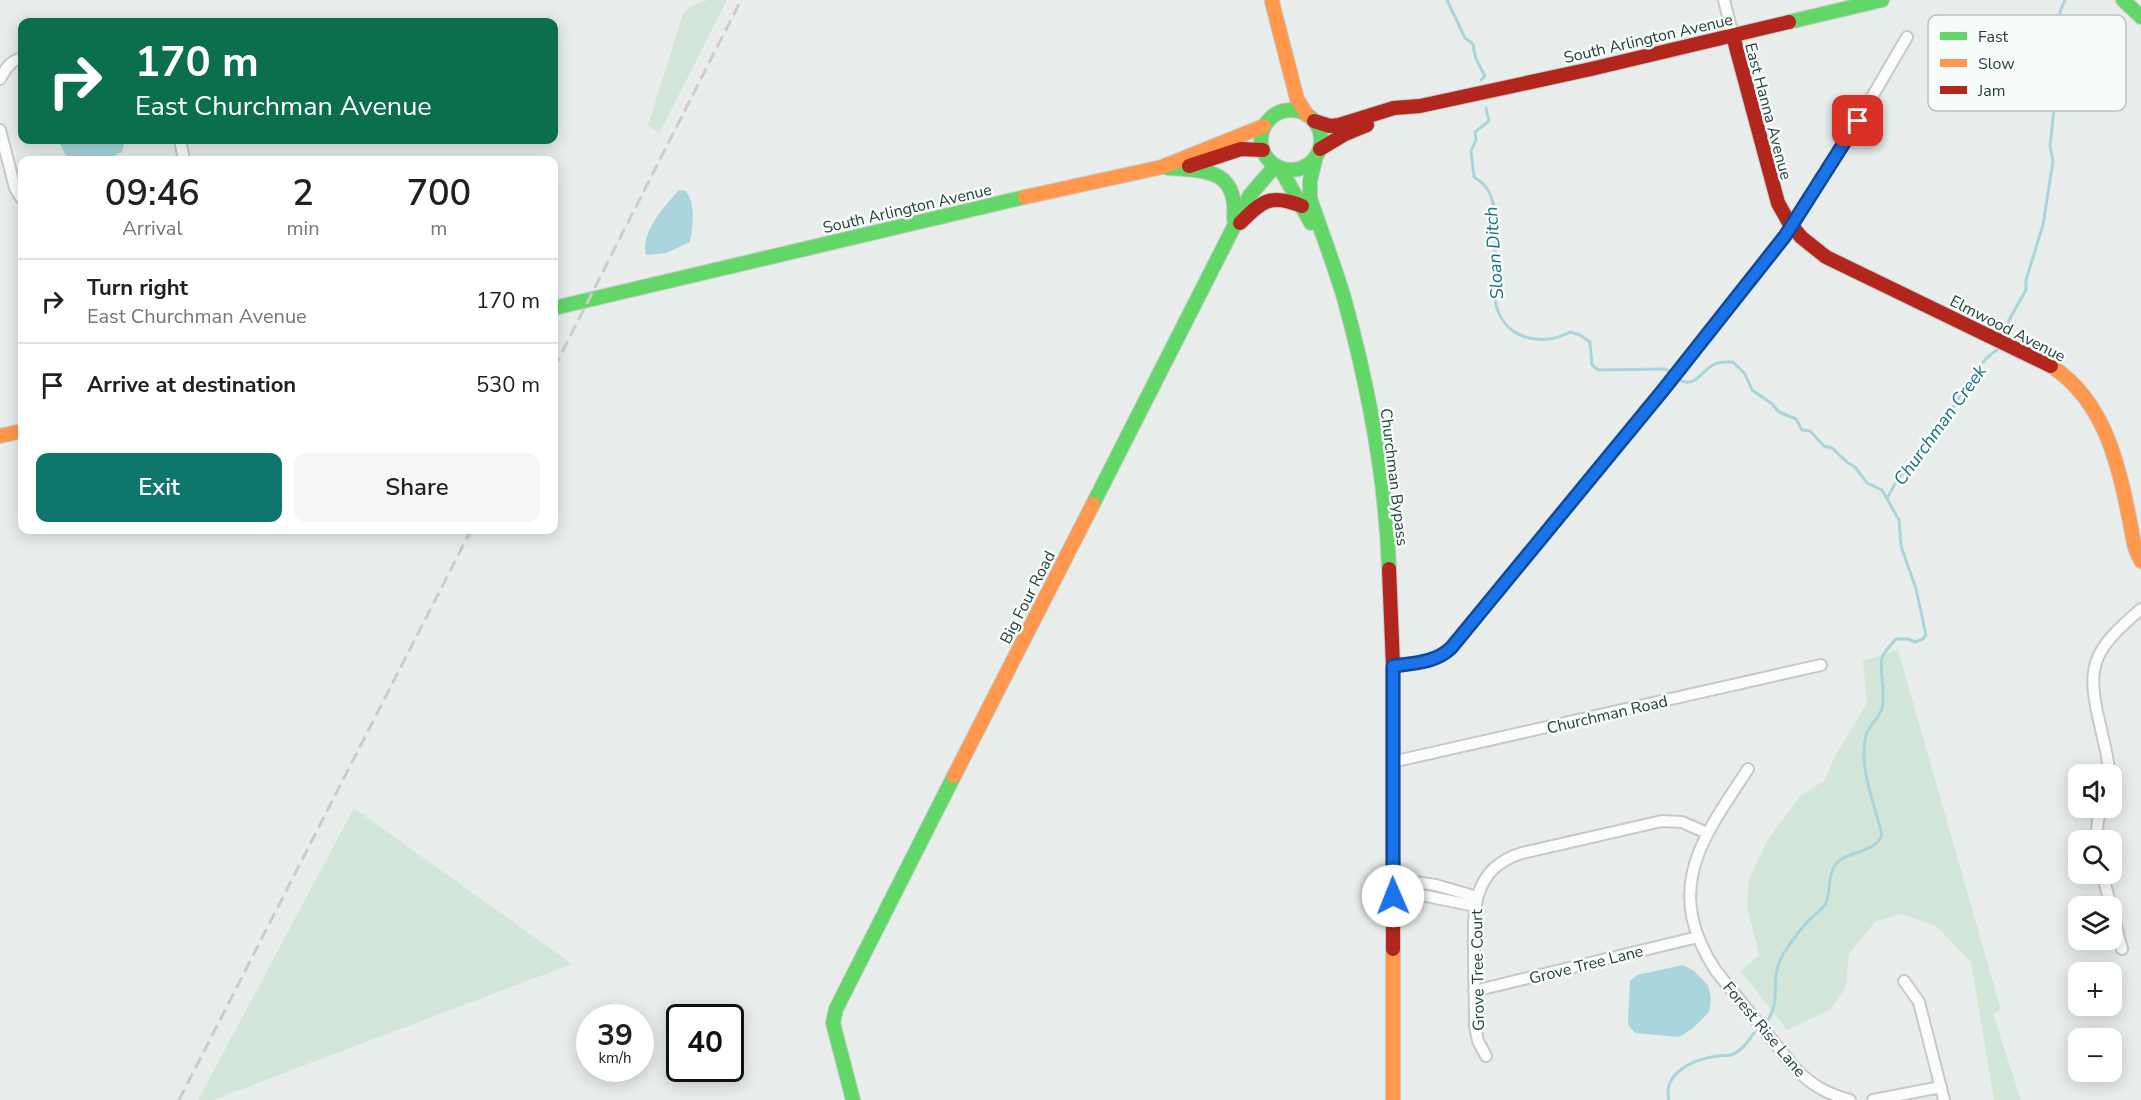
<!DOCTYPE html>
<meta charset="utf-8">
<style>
:root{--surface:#fff;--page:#f6f6f6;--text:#202124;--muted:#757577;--line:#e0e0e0;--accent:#0f766e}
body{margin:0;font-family:"Nunito Sans",sans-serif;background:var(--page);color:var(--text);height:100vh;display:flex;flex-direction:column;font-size:22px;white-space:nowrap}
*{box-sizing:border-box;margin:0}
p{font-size:20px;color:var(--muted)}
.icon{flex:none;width:33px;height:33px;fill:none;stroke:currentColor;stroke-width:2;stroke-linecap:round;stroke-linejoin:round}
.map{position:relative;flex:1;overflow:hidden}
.drawer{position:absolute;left:18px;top:156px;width:540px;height:378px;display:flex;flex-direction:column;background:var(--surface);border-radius:12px;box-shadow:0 3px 15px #0003}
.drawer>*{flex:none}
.guide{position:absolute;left:18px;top:18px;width:540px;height:126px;border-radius:12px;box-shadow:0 3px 15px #0003;background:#0b6e4f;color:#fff;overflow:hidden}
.buttons{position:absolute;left:2068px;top:764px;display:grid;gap:12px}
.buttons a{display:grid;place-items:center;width:54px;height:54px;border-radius:12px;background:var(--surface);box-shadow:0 3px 15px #0003;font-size:30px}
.speed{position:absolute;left:576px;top:1004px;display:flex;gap:12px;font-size:30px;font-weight:700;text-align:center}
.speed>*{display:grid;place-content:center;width:78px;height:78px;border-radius:50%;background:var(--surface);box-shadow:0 3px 15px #0003;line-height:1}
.speed small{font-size:15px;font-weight:400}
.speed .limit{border:3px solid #111;border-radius:9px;background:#fff;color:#111}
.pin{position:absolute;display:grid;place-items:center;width:51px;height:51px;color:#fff;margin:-26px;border-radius:12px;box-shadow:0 3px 9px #0006}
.me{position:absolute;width:66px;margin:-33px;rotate:359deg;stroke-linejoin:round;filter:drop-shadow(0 0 4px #0008)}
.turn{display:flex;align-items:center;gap:21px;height:126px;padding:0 18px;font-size:27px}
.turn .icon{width:78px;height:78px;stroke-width:2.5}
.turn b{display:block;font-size:42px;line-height:51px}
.eta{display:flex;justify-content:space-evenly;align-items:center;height:102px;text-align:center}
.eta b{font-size:36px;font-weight:600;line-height:42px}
.action{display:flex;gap:12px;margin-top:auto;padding:12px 18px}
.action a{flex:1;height:69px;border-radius:12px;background:var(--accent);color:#fff;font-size:24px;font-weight:600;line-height:69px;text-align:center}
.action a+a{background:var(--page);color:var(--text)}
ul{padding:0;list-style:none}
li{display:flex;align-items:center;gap:18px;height:84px;padding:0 18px;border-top:2px solid var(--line)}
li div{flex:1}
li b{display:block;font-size:22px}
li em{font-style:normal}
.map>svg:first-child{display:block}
</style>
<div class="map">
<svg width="2141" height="1100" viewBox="0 0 2141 1100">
<rect width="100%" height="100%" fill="#e8edeb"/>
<path fill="#d1e6d8" d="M708,0h19l-68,134 -11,-9 35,-111 9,-9z
M1898,650l103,360 -8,4 28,86h-27l-23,-138 -35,-36 -35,-12 -26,8 -26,32 -3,32 -16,24 -43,20 -46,-59 18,-16 -12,-49 2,-27 18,-38 33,-45 25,-16 9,-22 33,-55 -4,-42z
M354,808l218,156 -359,136h-15z"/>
<path fill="#a9d4db" d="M58,140h67l-3,12 -16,8h-32l-9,-6z
M679,190l7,1c10,15 7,33 4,51l-24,11 -20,2c-6,-23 19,-49 33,-65z
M1683,965l11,6 14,14 3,14 -2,13 -17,17 -13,8 -44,-4 -6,-7 -1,-6 2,-39 7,-6z"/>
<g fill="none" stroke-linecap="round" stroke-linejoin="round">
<path stroke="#a9d4db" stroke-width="3" d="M1447,0l18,38 8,6c2,17 5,18 12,32l-4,4
M1486,108l3,13 -14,11 1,8 -5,11 3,26c4,3 8,5 11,9 20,23 5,86 10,114 6,37 44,49 75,32l10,3 10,7 2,23 6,5 67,-1 4,2
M2008,331l1,-11 17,-30v-10l17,-55 10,-64 -3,-15 4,-37 8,-31 -2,-12 2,-42 -2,-12 5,-12
M1679,380c17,8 21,-8 34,-15 6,-4 13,-3 20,-3l12,12 7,16 20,14 7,8 17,7 6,11 8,1 14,15 8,2 16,15 7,4 12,16 15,7 5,9
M1768,1020c12,-19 4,-34 10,-54 3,-13 22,-36 31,-46 5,-5 13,-10 17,-17 5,-10 1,-25 8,-36 11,-18 40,-12 48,-32 -7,-31 -24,-67 -16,-100 2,-9 14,-17 16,-27 4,-15 -3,-39 0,-50 3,-8 9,-13 14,-19h12l7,3 8,-3 3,-4 -10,-46 -15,-43 -2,-26 -12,-21c13,-28 36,-51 55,-75 15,-20 34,-62 55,-74
M1669,1100c-7,-27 25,-41 48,-44 4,-1 10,0 14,-1 11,-4 17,-14 23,-22"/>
<g stroke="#c5cac8" stroke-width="14">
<path id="street" d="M1724,0l9,36
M0,79c6,-11 10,-18 22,-21
M0,130l15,58 7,11
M180,140l4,20
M1393,666c21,-3 41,-3 58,-18l215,-261 119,-151 73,-115 49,-84
M1392,762l429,-97
M1748,769c-46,70 -86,120 -32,202l79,97c16,17 32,26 55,32
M2109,774c0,-15 -5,-30 -8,-45 -16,-64 -9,-78 40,-120
M2096,840l2,-20 4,-13
M2102,873l9,33
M1393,879l43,6 41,12
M1393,896l23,-2 59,12
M2112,911l10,38
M1904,981l15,21 25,98
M1474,991l224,-54
M1486,1056l-8,-15 -3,-15c0,-25 -1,-50 -1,-75 -1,-43 -1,-83 48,-98l140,-32 20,1 25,11
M1873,1100l68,-13"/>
</g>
<g stroke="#c3cbc8" stroke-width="16">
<path id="fast" d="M2123,0l18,17
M1789,22l93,-22
M1261 140a30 30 0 1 1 60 0a30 30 0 1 1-60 0Z
M1316,156l-6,25v17c11,33 24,66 34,100 24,87 42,180 45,271
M1168,168c39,2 70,2 66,51
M1280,168l31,55
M554,308l471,-111
M1093,504l157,-309 25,-29
M853,1100l-20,-77 3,-14 118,-233"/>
</g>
<g stroke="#c3cbc8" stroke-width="16">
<path id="slow" d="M1272,2l25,97 10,16
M1025,197l137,-30 102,-41
M2051,366c61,39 71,117 84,182l6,13
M0,436l22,-5
M954,776l139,-272
M1393,949v151"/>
</g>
<g stroke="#c3cbc8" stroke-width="16">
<path id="jam" d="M1733,36l45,167 10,18 13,16 25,20 225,109
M1314,121l16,5 9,-1 55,-17 26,-2 171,-37 198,-47
M1320,149l25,-15 22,-9
M1189,166l52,-17 22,1
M1240,223c22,-22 31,-30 62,-17
M1389,569l4,97v283"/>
</g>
<use href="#street" stroke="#fcfcfc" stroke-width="10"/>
<use href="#fast" stroke="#63d668" stroke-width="14"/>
<use href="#slow" stroke="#ff974d" stroke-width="14"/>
<use href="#jam" stroke="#b3261e" stroke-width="14"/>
<path stroke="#c9cdcc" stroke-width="3" stroke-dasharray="12 6" stroke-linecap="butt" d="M554,368l187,-368
M179,1100l292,-570"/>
</g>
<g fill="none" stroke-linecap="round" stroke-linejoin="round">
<g stroke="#114b97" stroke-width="15">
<path id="route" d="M1393,896v-230c21,-3 42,-3 58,-18l213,-259 121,-153 73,-115"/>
</g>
<use href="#route" stroke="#1a73e8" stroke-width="10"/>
</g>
<g text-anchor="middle" stroke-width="5" stroke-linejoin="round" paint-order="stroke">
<g font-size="16" fill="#24423a" stroke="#f7fbf9">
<text transform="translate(1648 38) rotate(-13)" y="6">South Arlington Avenue</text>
<text transform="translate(1769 111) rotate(75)" y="6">East Hanna Avenue</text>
<text transform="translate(907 208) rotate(-13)" y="6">South Arlington Avenue</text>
<text transform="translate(2008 328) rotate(27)" y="6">Elmwood Avenue</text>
<text transform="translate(1395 477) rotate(83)" y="6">Churchman Bypass</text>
<text transform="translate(1027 597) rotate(-63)" y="6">Big Four Road</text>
<text transform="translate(1607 714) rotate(-13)" y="6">Churchman Road</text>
<text transform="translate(1586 964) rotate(-14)" y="6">Grove Tree Lane</text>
<text transform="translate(1477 970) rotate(-91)" y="6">Grove Tree Court</text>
<text transform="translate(1765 1029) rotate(50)" y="6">Forest Rise Lane</text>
</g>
<g font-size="18" font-style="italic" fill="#1c6f80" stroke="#f7fbf9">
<text transform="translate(1494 253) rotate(-94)" y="6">Sloan Ditch</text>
<text transform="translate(1940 425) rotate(-54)" y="6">Churchman Creek</text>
</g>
</g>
<rect x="1928" y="15" width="198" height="96" rx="9" fill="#f7fbf9" stroke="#b8c4c0" stroke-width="1.5"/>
<rect x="1940" y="32" width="27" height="8" fill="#63d668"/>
<rect x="1940" y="59" width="27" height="8" fill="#ff974d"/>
<rect x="1940" y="86" width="27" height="8" fill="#b3261e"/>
<g font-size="16" fill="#24423a">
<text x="1978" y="42">Fast</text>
<text x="1978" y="69">Slow</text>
<text x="1978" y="96">Jam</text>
</g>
</svg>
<div class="buttons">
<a><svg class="icon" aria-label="sound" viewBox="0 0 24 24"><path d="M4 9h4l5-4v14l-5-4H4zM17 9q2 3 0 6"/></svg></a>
<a><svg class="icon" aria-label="search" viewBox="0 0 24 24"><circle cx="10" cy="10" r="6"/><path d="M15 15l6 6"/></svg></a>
<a><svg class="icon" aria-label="layers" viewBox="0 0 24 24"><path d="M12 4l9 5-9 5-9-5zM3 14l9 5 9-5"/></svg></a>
<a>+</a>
<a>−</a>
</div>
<div class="speed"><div>39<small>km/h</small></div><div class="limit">40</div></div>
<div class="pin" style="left:1858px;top:121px;background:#d93025"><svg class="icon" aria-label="arrive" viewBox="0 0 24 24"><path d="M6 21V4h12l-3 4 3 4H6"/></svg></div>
<svg class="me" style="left:1393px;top:896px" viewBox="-20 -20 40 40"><circle r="19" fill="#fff"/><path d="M0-13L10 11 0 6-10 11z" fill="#1a73e8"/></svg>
<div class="guide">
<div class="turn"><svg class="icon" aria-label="right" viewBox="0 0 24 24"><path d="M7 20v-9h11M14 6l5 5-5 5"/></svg><div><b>170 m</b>East Churchman Avenue</div></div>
</div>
<section class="drawer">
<div class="eta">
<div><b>09:46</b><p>Arrival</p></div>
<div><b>2</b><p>min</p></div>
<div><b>700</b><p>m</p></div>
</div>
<ul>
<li><svg class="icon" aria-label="right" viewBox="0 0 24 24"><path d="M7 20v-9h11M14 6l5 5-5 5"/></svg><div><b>Turn right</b><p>East Churchman Avenue</p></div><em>170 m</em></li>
<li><svg class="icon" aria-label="arrive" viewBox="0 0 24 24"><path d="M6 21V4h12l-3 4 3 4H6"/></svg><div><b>Arrive at destination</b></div><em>530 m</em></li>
</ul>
<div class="action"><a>Exit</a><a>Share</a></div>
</section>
</div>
